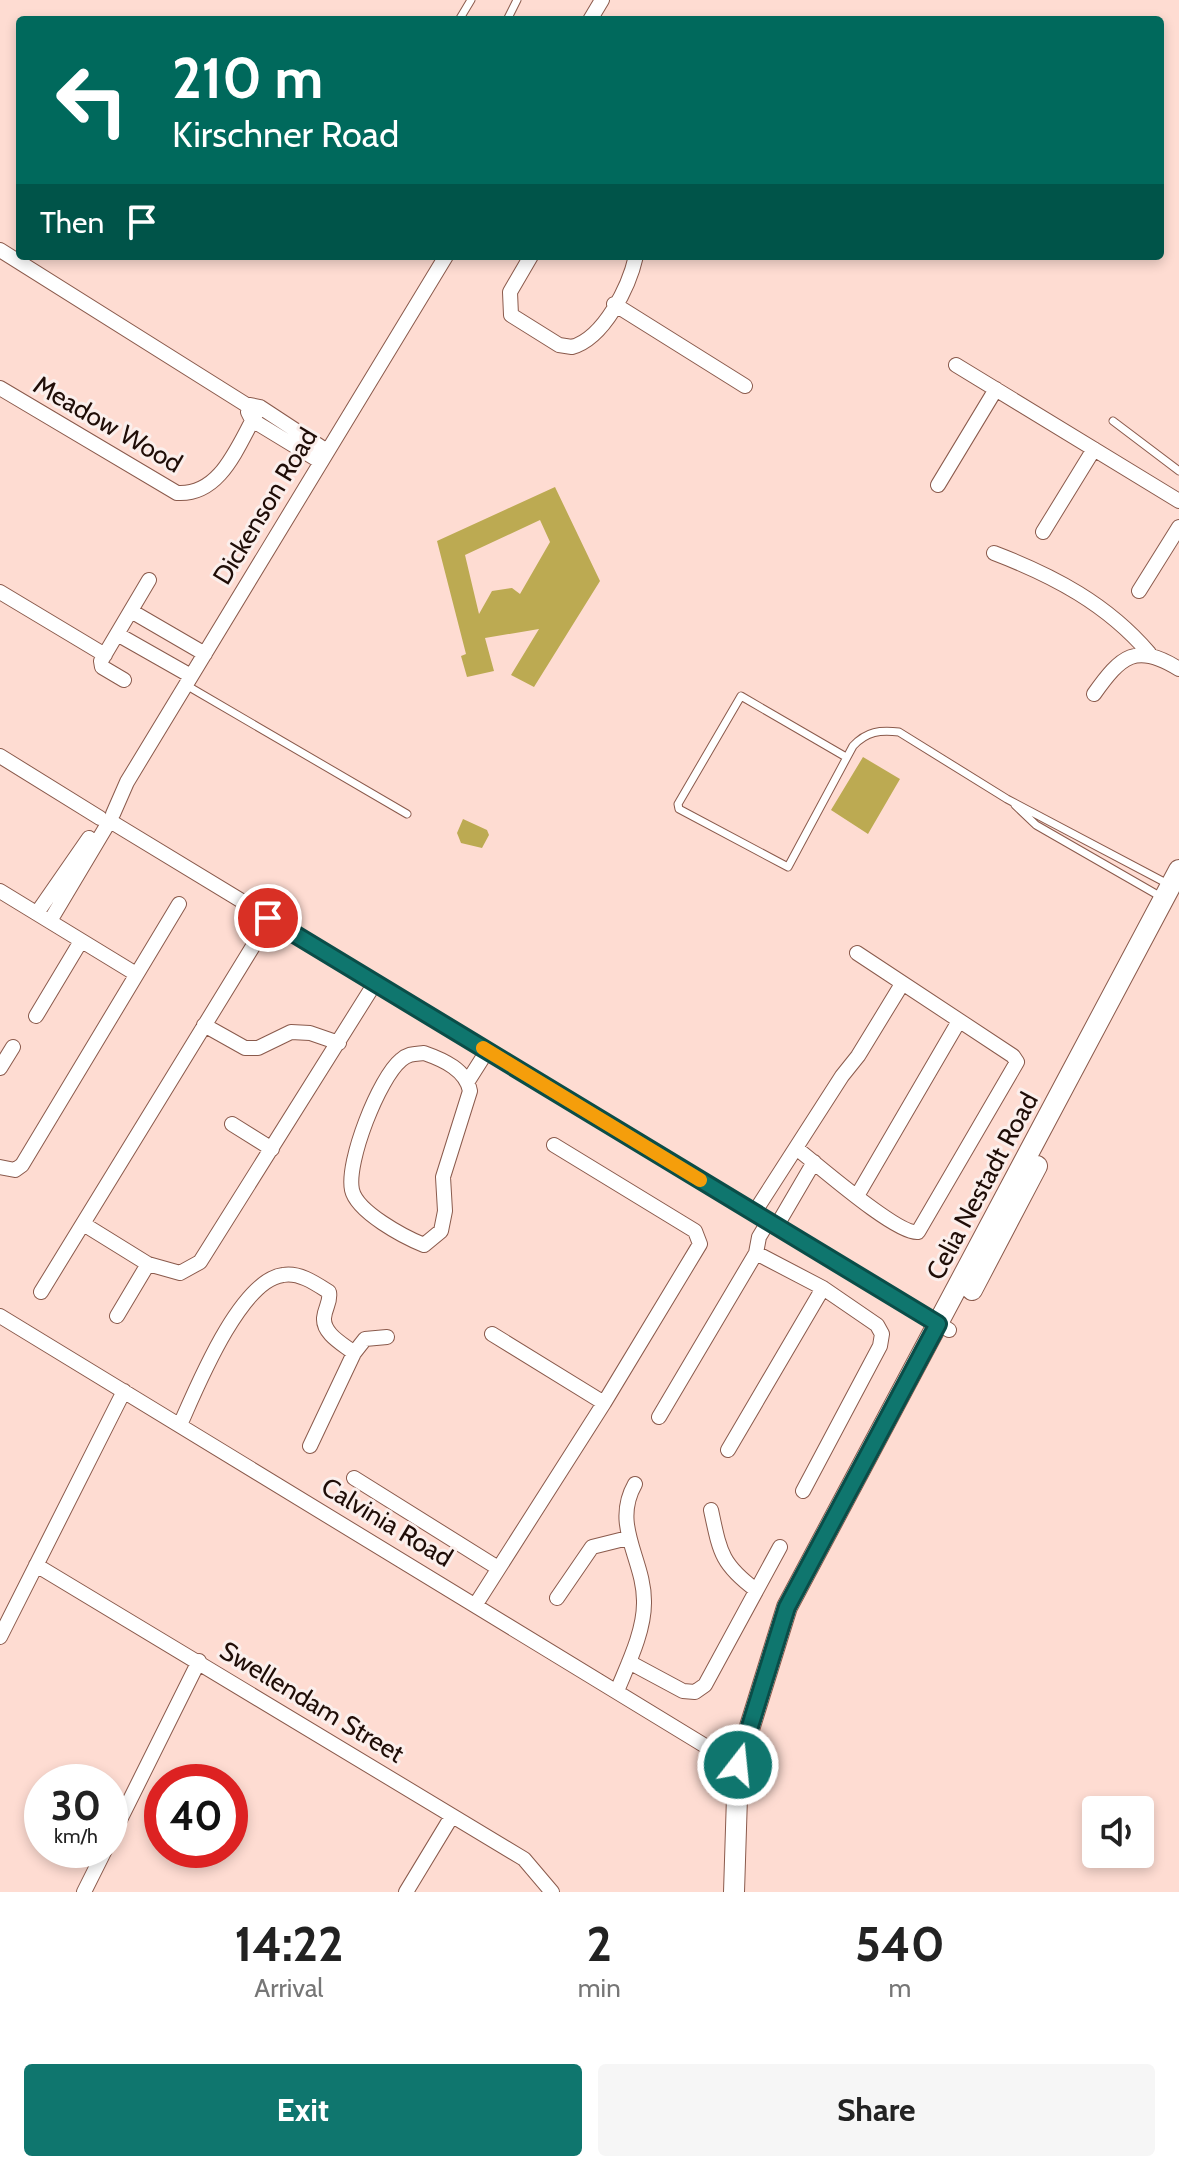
<!DOCTYPE html>
<style>
:root{--surface:#fff;--page:#f6f6f6;--text:#222;--muted:#767676;--accent:#0f766e}
body{margin:0;font-family:Cabin,sans-serif;background:var(--page);color:var(--text);height:100vh;display:flex;flex-direction:column;font-size:30px;white-space:nowrap}
*{box-sizing:border-box;margin:0}
p{font-size:26px;color:var(--muted)}
.icon{flex:none;width:44px;height:44px;fill:none;stroke:currentColor;stroke-width:2;stroke-linecap:round;stroke-linejoin:round}
.map{position:relative;height:1892px;overflow:hidden}
.sheet{display:flex;flex-direction:column;background:var(--surface);flex:1}
.sheet>*{flex:none}
.guide{position:absolute;left:16px;top:16px;width:1148px;height:244px;border-radius:8px;box-shadow:0 4px 12px #0003;background:#00695c;color:#fff;overflow:hidden}
.fabs{position:absolute;left:1082px;top:1796px;display:grid;gap:16px}
.fabs a{display:grid;place-items:center;width:72px;height:72px;border-radius:8px;background:var(--surface);box-shadow:0 4px 12px #0003;font-size:40px}
.speed{position:absolute;left:24px;top:1764px;display:flex;gap:16px;font-size:40px;font-weight:700;text-align:center}
.speed>*{display:grid;place-content:center;width:104px;height:104px;border-radius:50%;background:var(--surface);box-shadow:0 4px 12px #0003;line-height:1}
.speed small{font-size:20px;font-weight:400}
.speed .limit{border:12px solid #d22;background:#fff;color:#111}
.pin{position:absolute;display:grid;place-items:center;width:68px;height:68px;color:#fff;margin:-34px;border:4px solid #fff;border-radius:50%;box-shadow:0 2px 8px #0007}
.me{position:absolute;width:88px;margin:-44px;rotate:16deg;stroke-linejoin:round;filter:drop-shadow(0 0 6px #0008)}
.turn{display:flex;align-items:center;gap:28px;height:168px;padding:0 24px;font-size:36px}
.turn .icon{width:104px;height:104px;stroke-width:2.5}
.turn b{display:block;font-size:56px;line-height:68px}
.then{display:flex;align-items:center;height:76px;padding:0 24px;background:#0003;gap:16px;font-size:30px}
.eta{display:flex;justify-content:space-evenly;align-items:center;height:136px;text-align:center}
.eta b{font-size:48px;font-weight:700;line-height:56px}
.button{display:flex;gap:16px;margin-top:auto;padding:16px 24px}
.button a{flex:1;height:92px;border-radius:8px;background:var(--accent);color:#fff;font-size:32px;font-weight:700;line-height:92px;text-align:center}
.button a+a{background:var(--page);color:var(--text)}
.map>svg:first-child{display:block}
</style>
<div class="map">
<svg width="1179" height="1892" viewBox="0 0 1179 1892">
<rect width="100%" height="100%" fill="#fedcd2"/>
<path fill="#bcaa52" fill-rule="evenodd" d="M555,487l45,94 -66,106 -23,-12 28,-46 -54,9 9,33 -27,6 -6,-21 5,-2 -29,-113zM540,520l10,22 -30,52 -8,-6 -20,3 -13,23 -14,-59z
M863,757l37,22 -32,55 -37,-24z
M463,819l24,11 2,5 -7,13 -21,-5 -4,-10z"/>
<g fill="none" stroke-linecap="round" stroke-linejoin="round">
<g stroke="#8a5a4c" stroke-width="9">
<path id="lane" d="M459,20l12,-20
M507,20l10,-20
M1113,421l66,50
M186,685l221,129
M846,757l-105,-61 -63,108 1,5 109,58 65,-121c14,-15 27,-16 46,-14l108,67 161,85
M1015,805l21,20 127,73"/>
</g>
<g stroke="#8a5a4c" stroke-width="16">
<path id="street" d="M590,20l12,-20
M0,250l245,154 15,3 67,44
M531,256l-21,36 1,23 48,30 13,2c32,-9 57,-60 64,-91
M614,304l131,82
M956,365l223,136
M0,388l177,105c46,3 62,-52 83,-86
M248,412l4,8 69,42
M938,485l58,-96
M1043,532l51,-83
M994,553c60,23 113,51 155,100
M1139,591l40,-64
M0,592l105,63
M131,611l74,43
M117,634l74,42
M124,680l-22,-13 -1,-6 48,-81
M1094,694c27,-38 42,-52 85,-25
M0,756l100,62
M113,814l14,-32 319,-526
M110,821l839,509
M0,891l136,83
M37,913l52,-75
M50,921l59,-99
M36,1016l45,-75
M204,1025l41,23h13l33,-16 19,1 29,10
M424,1053c20,7 42,17 46,38l-27,86 2,34 -4,20 -17,14c-20,-8 -67,-33 -72,-55 -6,-28 27,-112 49,-130 8,-7 14,-6 23,-7z
M0,1068l13,-21
M468,1081l19,-30
M232,1124l40,25
M796,1148c21,16 101,87 122,84l99,-170 -4,-6 -156,-103
M0,1167l15,3 7,-5 157,-261
M857,1196l102,-175
M754,1213l88,-137 16,-20 44,-72
M85,1225l63,39 32,9 20,-11 175,-279
M776,1227l38,-65
M756,1253l67,35 54,37 5,9 -2,12 -77,145
M41,1292l214,-349
M0,1316l748,456
M117,1316l31,-52
M492,1334l112,69
M354,1353l11,-14 22,-2
M659,1417l97,-164 3,-16 9,-15
M180,1425c16,-36 60,-145 103,-150 16,-3 32,8 46,17 2,10 -4,15 -5,26 -1,16 19,26 30,35l-44,93
M728,1450l95,-162
M354,1478l144,90
M711,1510c9,42 10,54 45,80
M36,1565l488,294 28,33
M557,1598l35,-51 36,-9
M476,1604l128,-201 96,-159 -5,-13 -141,-86
M0,1637l124,-246
M629,1662l54,29 12,1 10,-7 75,-138
M617,1691c11,-27 27,-59 27,-88 1,-43 -33,-77 -9,-119
M110,1840l89,-179
M84,1892l21,-42
M406,1892l46,-76"/>
</g>
<g stroke="#8a5a4c" stroke-width="22">
<path id="secondary" d="M972,1290l65,-124
M734,1892l4,-127 49,-158 392,-737"/>
</g>
<use href="#lane" stroke="#fff" stroke-width="7"/>
<use href="#street" stroke="#fff" stroke-width="14"/>
<use href="#secondary" stroke="#fff" stroke-width="20"/>
</g>
<g fill="none" stroke-linecap="round" stroke-linejoin="round">
<g stroke="#0a4d48" stroke-width="20">
<path id="route" d="M268,918l670,406 -151,283 -49,158"/>
</g>
<use href="#route" stroke="#0f766e" stroke-width="14"/>
<path stroke="#f59e0b" stroke-width="14" d="M483,1048l217,132"/>
</g>
<g text-anchor="middle" stroke-width="6" stroke-linejoin="round" paint-order="stroke">
<g font-size="26" fill="#1f0d07" stroke="#fbefec">
<text transform="translate(108 424) rotate(30)" y="9">Meadow Wood</text>
<text transform="translate(265 506) rotate(-59)" y="9">Dickenson Road</text>
<text transform="translate(982 1186) rotate(-62)" y="9">Celia Nestadt Road</text>
<text transform="translate(387 1522) rotate(31)" y="9">Calvinia Road</text>
<text transform="translate(312 1702) rotate(31)" y="9">Swellendam Street</text>
</g>
</g>
</svg>
<div class="fabs">
<a><svg class="icon" aria-label="sound" viewBox="0 0 24 24"><path d="M4 9h4l5-4v14l-5-4H4zM17 9q2 3 0 6"/></svg></a>
</div>
<div class="speed"><div>30<small>km/h</small></div><div class="limit">40</div></div>
<div class="pin" style="left:268px;top:918px;background:#d93025"><svg class="icon" aria-label="arrive" viewBox="0 0 24 24"><path d="M6 21V4h12l-3 4 3 4H6"/></svg></div>
<svg class="me" style="left:738px;top:1765px" viewBox="-20 -20 40 40"><circle r="17" fill="#0f766e" stroke="#fff" stroke-width="3"/><path d="M0-11L8 9 0 5-8 9z" fill="#fff"/></svg>
<div class="guide">
<div class="turn"><svg class="icon" aria-label="left" viewBox="0 0 24 24"><path d="M17 20v-9H6M10 6l-5 5 5 5"/></svg><div><b>210 m</b>Kirschner Road</div></div>
<div class="then">Then<svg class="icon" aria-label="arrive" viewBox="0 0 24 24"><path d="M6 21V4h12l-3 4 3 4H6"/></svg></div>
</div>
</div>
<section class="sheet">
<div class="eta">
<div><b>14:22</b><p>Arrival</p></div>
<div><b>2</b><p>min</p></div>
<div><b>540</b><p>m</p></div>
</div>
<div class="button"><a>Exit</a><a>Share</a></div>
</section>
